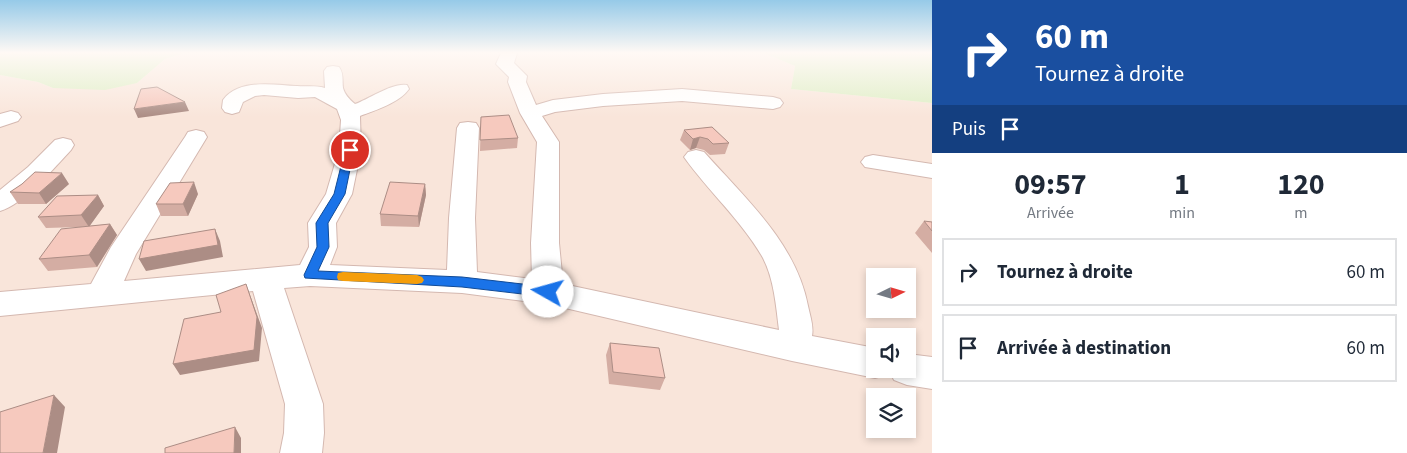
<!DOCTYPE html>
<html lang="fr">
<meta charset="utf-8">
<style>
:root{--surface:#fff;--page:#f6f6f7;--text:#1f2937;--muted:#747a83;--line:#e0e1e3}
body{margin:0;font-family:"Source Sans 3",sans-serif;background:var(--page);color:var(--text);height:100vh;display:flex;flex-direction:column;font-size:19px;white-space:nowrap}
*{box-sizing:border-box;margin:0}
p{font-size:16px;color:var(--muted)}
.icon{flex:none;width:28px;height:28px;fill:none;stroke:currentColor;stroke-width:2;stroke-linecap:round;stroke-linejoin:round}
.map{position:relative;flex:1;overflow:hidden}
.drawer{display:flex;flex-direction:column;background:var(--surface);width:475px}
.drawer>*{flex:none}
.top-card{background:#1a4fa0;color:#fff;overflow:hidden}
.needle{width:32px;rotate:85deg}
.fabs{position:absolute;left:866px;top:268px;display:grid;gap:10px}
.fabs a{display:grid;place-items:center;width:50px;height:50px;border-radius:0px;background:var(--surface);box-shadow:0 2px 8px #0003;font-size:25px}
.pin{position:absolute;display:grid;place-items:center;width:42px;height:42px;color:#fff;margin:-21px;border:2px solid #fff;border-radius:50%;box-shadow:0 1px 5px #0007}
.me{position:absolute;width:55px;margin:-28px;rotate:277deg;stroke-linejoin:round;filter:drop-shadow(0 0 4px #0008)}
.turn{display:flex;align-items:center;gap:18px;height:105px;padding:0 20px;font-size:22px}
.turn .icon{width:65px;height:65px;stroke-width:2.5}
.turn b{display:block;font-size:35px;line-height:42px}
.then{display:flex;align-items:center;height:48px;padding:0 20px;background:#0003;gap:10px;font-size:19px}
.eta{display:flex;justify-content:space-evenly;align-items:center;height:85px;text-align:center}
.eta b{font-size:30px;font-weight:700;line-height:35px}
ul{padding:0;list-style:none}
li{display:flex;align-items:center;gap:15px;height:68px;margin:0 10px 8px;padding:0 10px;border:2px solid var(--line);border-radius:0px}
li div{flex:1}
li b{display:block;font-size:19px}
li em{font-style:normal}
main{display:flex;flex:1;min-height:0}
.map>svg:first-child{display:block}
</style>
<main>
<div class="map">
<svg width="932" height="453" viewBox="0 0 932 453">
<rect width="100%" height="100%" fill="#fef2e9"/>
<path fill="#f9e5da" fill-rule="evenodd" d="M185,53h579l31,13 -4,23 141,14v350h-932v-378l38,7 15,6 84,-5 28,-24zM875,276h33v33h-33zM875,336h33v33h-33zM875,396h33v33h-33z"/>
<path fill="#deeec5" d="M0,53h185l-20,6 -28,24 -32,7 -52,-2 -15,-6 -38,-7z
M764,53h168v50l-141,-14 4,-23z"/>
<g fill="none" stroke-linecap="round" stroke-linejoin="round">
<g stroke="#d4b8b0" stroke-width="2">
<path id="minor" d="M501,53h16l-3,10 13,13 -1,6 10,23 17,-5 50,-6 79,-5 91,8 7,2 3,4 -3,4 -7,2 -91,-8 -79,5 -48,6 -13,4 17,26v101l4,41 216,46c-3,-24 -5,-51 -16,-72 -21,-37 -54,-66 -79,-101l4,-5 8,-2 8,2c41,46 92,91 104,154 2,10 6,20 4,30l63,12v21h33v-15l24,3v32l-25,-4 -13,-5 -5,-10 -1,4 -13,4 -83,-17 -244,-57 -86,-11 -152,-7 -26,2 39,116 1,29 -2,20h-42l4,-20 1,-29 -32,-113 -253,25v-24l91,-8 20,-37 74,-110 3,-5 8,-2 8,2 3,5 -71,117 -12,27 176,-16 9,-18 -1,-24 18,-29 13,-44 2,-30 -4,-11 -22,-12 -17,1 -34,-3 -9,1 -12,6 -4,10 -7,2 -7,-2 -3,-4 1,-8c16,-22 52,-15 74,-14 10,1 18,-1 28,2l-1,-17 3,-4 6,-1 6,1c5,7 3,13 4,21 2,7 6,11 12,16 14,-5 38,-22 52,-19l2,4c-10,14 -33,21 -49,27l1,34 -9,44 -16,29 1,24 -7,18 117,5 2,-52 8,-90 3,-5 8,-1 8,1 3,5 -4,90 2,54 55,7 -1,-36 6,-101 -17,-29 -12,-31 1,-5 -13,-13z
M11,111l7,2 3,4 -3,4 -18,6v-13z
M63,138l8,2 3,5 -3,5c-16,17 -48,55 -71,61v-21l28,-23 27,-27z
M873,155l59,9v14l-67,-11 -4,-5 4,-5z"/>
</g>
<use href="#minor" fill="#fff" fill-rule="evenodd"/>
</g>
<path fill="#d4ada3" d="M481,117l37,21 -1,10 -37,3z
M684,130l45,13 -4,11 -15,1 -6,-5 -8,-2 -6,2 -10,-10z
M69,184l-23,20h-28l-8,-12z
M425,184l1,11 -7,32 -38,-1 -1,-12z
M198,194l-10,22h-27l-5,-12z
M98,195l6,11 -15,20 21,-2 7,11 -20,32 -49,4 -9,-12 41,-32 -34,1 -8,-11z
M924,221l8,1v31l-17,-20z
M610,343l55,35 -5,12 -51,-6 -3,-29z"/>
<path fill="#ac8d85" d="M185,102l4,9 -51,7 -4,-9z
M700,137l-4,11 -6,2 3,-11z
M62,173l7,11 -23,20 -7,-11z
M194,182l4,12 -10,22 -5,-12z
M425,184l1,11 -7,32 -1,-11z
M98,195l6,11 -15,21 -8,-12z
M110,224l7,11 -20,32 -8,-12z
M215,229l5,12 3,16 -77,14 -7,-12z
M246,284l16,44 -3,33 -79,14 -7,-11z
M54,395l11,12 -8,46h-14z
M235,427l6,11v15h-7z"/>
<path fill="#f6c9be" stroke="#ac8d85" d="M157,87l28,15 -51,7 7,-20z
M509,115l9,23 -38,2 1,-23z
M712,127l17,16 -16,1 -5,-5 -8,-2 -7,2 -9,-9z
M35,172l27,1 -23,20 -29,-1 12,-8z
M194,182l-11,22h-27l14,-21z
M390,182l35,2 -7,32 -38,-2z
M98,195l-17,20 -43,2 19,-21z
M924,221l8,1v9z
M110,224l-21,31 -50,4 22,-30z
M215,229l3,16 -79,14 5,-18z
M246,284l11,33 -3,33 -81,14 11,-45 37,-7 -5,-17z
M610,343l49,5 6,30 -52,-6z
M54,395l-11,58h-43v-41z
M235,427l-1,26h-69v-5z"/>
<linearGradient id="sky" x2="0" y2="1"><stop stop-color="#96cae8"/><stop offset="0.45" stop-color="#fff9f5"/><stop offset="1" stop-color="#fff9f5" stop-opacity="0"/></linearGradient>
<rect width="932" height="117" fill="url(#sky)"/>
<path fill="#1a73e8" stroke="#114b97" d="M350,147l4,3 -9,44 -17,29 1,24 -11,24 144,6 86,10 4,2 2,3 -2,4 -4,1 -86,-10 -157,-9 -1,-3 13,-28 -1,-24 18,-29 11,-44z"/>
<path fill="#f59e0b" d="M343,272l74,3 5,2 2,3 -2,3 -5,1 -74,-3 -5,-1 -1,-3 1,-4z"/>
</svg>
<div class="fabs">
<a><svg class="needle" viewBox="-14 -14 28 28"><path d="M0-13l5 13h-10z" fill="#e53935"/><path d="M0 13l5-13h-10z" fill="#747a83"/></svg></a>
<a><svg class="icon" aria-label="sound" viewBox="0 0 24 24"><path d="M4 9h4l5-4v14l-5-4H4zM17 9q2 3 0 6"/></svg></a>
<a><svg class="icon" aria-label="layers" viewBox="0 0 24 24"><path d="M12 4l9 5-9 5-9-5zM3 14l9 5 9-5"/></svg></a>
</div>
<div class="pin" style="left:350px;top:150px;background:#d93025"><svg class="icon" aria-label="arrive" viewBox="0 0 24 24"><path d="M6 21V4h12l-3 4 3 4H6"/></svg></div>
<svg class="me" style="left:548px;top:292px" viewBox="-20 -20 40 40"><circle r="19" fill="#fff"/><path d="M0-13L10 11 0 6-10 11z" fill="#1a73e8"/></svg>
</div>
<section class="drawer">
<div class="top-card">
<div class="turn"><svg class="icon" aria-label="right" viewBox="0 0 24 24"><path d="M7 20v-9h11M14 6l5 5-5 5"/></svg><div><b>60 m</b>Tournez à droite</div></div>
<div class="then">Puis<svg class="icon" aria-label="arrive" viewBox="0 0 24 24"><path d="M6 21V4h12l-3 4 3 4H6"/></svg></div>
</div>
<div class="eta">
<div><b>09:57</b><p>Arrivée</p></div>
<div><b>1</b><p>min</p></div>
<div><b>120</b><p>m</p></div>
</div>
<ul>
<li><svg class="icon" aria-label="right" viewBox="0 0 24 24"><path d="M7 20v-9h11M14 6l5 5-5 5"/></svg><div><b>Tournez à droite</b></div><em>60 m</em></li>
<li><svg class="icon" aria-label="arrive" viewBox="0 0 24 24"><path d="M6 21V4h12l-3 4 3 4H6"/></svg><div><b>Arrivée à destination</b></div><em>60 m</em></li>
</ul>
</section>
</main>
